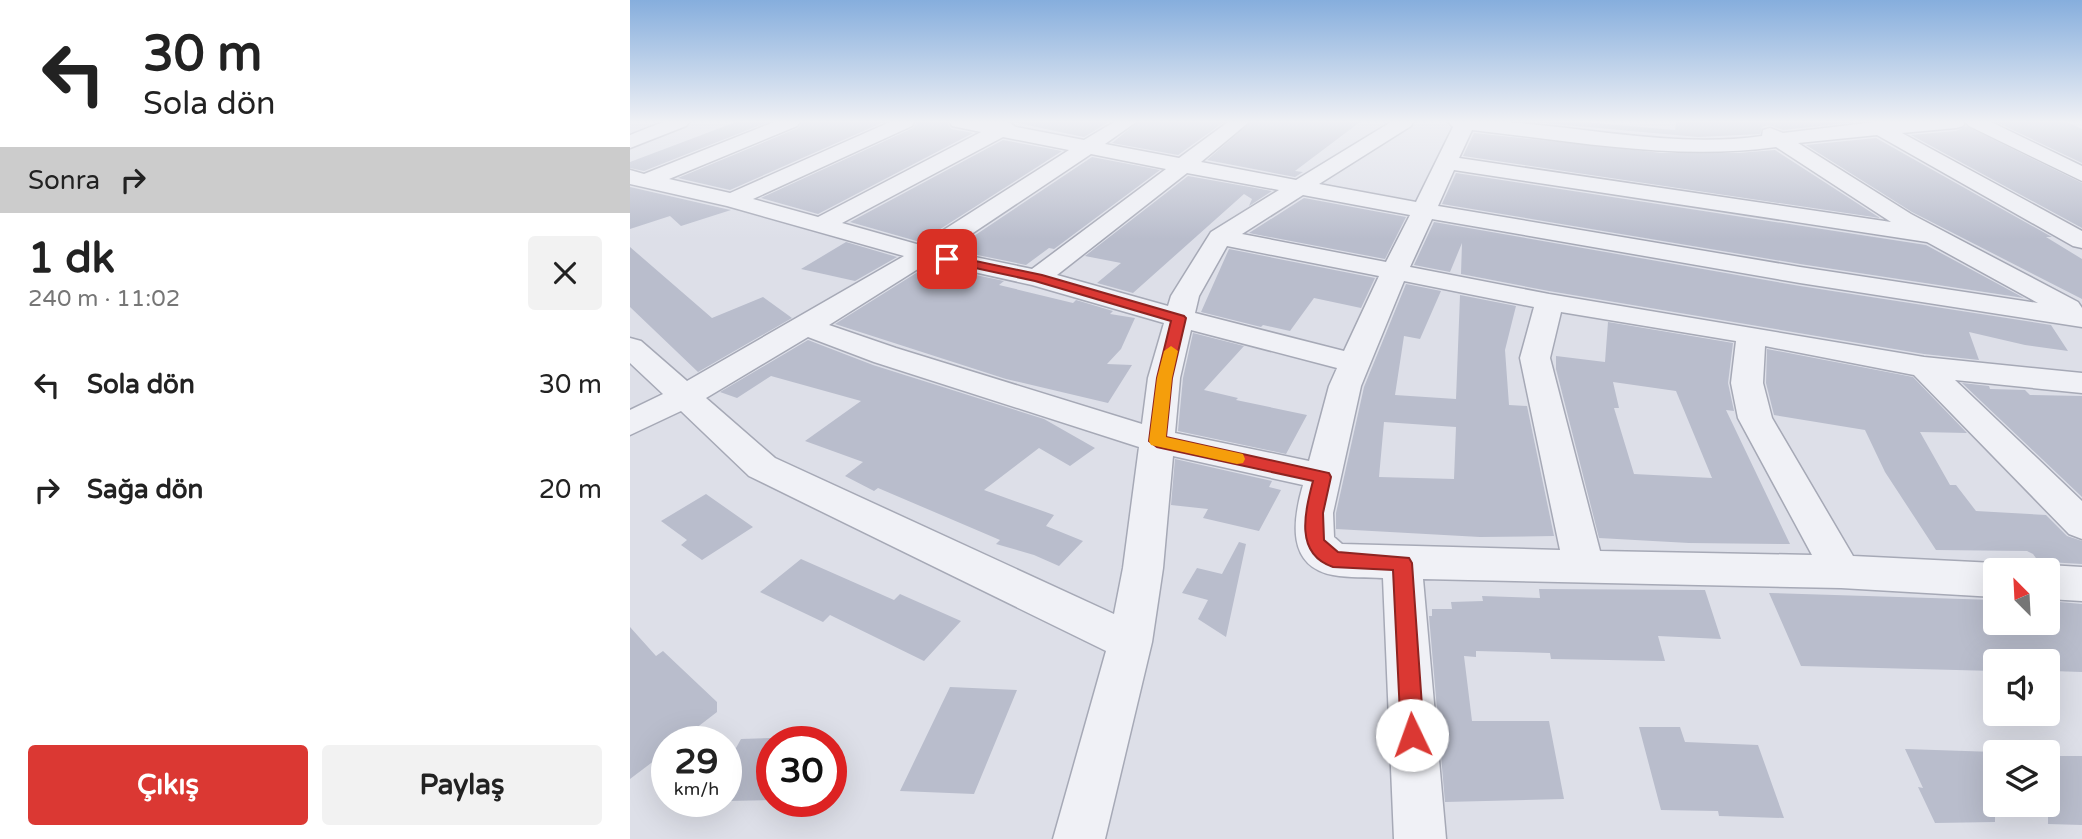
<!DOCTYPE html>
<html lang="tr">
<meta charset="utf-8">
<style>
:root{--surface:#fff;--page:#f2f2f2;--text:#222;--muted:#767676;--accent:#db3833}
body{margin:0;font-family:"Varela Round",sans-serif;background:var(--page);color:var(--text);height:100vh;display:flex;flex-direction:column;font-size:26px;white-space:nowrap}
*{box-sizing:border-box;margin:0}
p{font-size:23px;color:var(--muted)}
.icon{flex:none;width:38px;height:38px;fill:none;stroke:currentColor;stroke-width:2;stroke-linecap:round;stroke-linejoin:round}
.map{position:relative;flex:1;overflow:hidden}
.drawer{display:flex;flex-direction:column;background:var(--surface);width:630px}
.drawer>*{flex:none}
.top-card{background:#fff;color:var(--text);overflow:hidden}
.needle{width:46px;rotate:336deg}
.controls{position:absolute;left:1353px;top:558px;display:grid;gap:14px}
.controls a{display:grid;place-items:center;width:77px;height:77px;border-radius:7px;background:var(--surface);box-shadow:0 7px 28px #0002;font-size:35px}
.speed{position:absolute;left:21px;top:726px;display:flex;gap:14px;font-size:35px;font-weight:700;text-align:center}
.speed>*{display:grid;place-content:center;width:91px;height:91px;border-radius:50%;background:var(--surface);box-shadow:0 7px 28px #0002;line-height:1}
.speed small{font-size:18px;font-weight:400}
.speed .limit{border:10px solid #d22;background:#fff;color:#111}
.pin{position:absolute;display:grid;place-items:center;width:60px;height:60px;color:#fff;margin:-30px;border-radius:14px;box-shadow:0 4px 10px #0006}
.me{position:absolute;width:77px;margin:-38px;rotate:357deg;stroke-linejoin:round;filter:drop-shadow(0 0 5px #0008)}
.turn{display:flex;align-items:center;gap:24px;height:147px;padding:0 28px;font-size:32px}
.turn .icon{width:91px;height:91px;stroke-width:2.5}
.turn b{display:block;font-size:49px;line-height:60px}
.then{display:flex;align-items:center;height:66px;padding:0 28px;background:#0003;gap:14px;font-size:26px}
.round{display:grid;place-items:center;flex:none;width:74px;height:74px;border-radius:7px;background:var(--page)}
.headline{display:flex;align-items:center;justify-content:space-between;height:119px;padding:0 28px}
h1{font-size:42px;font-weight:700;line-height:52px}
.action{display:flex;gap:14px;margin-top:auto;padding:14px 28px}
.action a{flex:1;height:80px;border-radius:7px;background:var(--accent);color:#fff;font-size:28px;font-weight:700;line-height:80px;text-align:center}
.action a+a{background:var(--page);color:var(--text)}
ul{padding:0;list-style:none}
li{display:flex;align-items:center;gap:21px;height:105px;padding:0 28px}
li div{flex:1}
li b{display:block;font-size:26px}
li em{font-style:normal}
main{display:flex;flex:1;min-height:0}
.map>svg:first-child{display:block}
</style>
<main>
<section class="drawer">
<div class="top-card">
<div class="turn"><svg class="icon" aria-label="left" viewBox="0 0 24 24"><path d="M17 20v-9H6M10 6l-5 5 5 5"/></svg><div><b>30 m</b>Sola dön</div></div>
<div class="then">Sonra<svg class="icon" aria-label="right" viewBox="0 0 24 24"><path d="M7 20v-9h11M14 6l5 5-5 5"/></svg></div>
</div>
<div class="headline"><div><h1>1 dk</h1><p>240 m · 11:02</p></div><a class="round"><svg class="icon" aria-label="close" viewBox="0 0 24 24"><path d="M6 6l12 12M18 6L6 18"/></svg></a></div>
<ul>
<li><svg class="icon" aria-label="left" viewBox="0 0 24 24"><path d="M17 20v-9H6M10 6l-5 5 5 5"/></svg><div><b>Sola dön</b></div><em>30 m</em></li>
<li><svg class="icon" aria-label="right" viewBox="0 0 24 24"><path d="M7 20v-9h11M14 6l5 5-5 5"/></svg><div><b>Sağa dön</b></div><em>20 m</em></li>
</ul>
<div class="action"><a>Çıkış</a><a>Paylaş</a></div>
</section>
<div class="map">
<svg width="1452" height="839" viewBox="0 0 1452 839">
<rect width="100%" height="100%" fill="#dddfe8"/>
<path fill="#b9bdcc" fill-rule="evenodd" d="M106,122h32l-124,49 -14,-3v-6z
M173,122h81l-154,68 -52,-12 120,-50z
M287,122h30l4,7 22,4 -155,81 -57,-16 152,-70z
M382,122h97l-25,15z
M508,122h86l-46,33 -66,-12z
M621,122h109l-65,49 8,1 -8,5 -88,-17z
M902,122h52l91,8 1,-8h180l-73,8 -14,-5 -7,2 -2,7 -62,3z
M1366,122h71l15,7v34z
M1336,126l116,57v45l-171,-93 45,-4z
M844,133l188,20h76l37,-3 105,68 -417,-62z
M1246,138l176,99h-6l36,22v40l-170,-87 -106,-67z
M373,140l59,11 -142,91 -70,-20z
M462,157l68,13 -106,79 -5,-1 -23,17 -73,-15z
M826,173l470,72 98,53 -224,-34 -358,-60z
M558,176l84,15 -23,15 3,-7 -8,-5 -111,99 -36,-10 24,-20 -36,-7z
M0,187l96,22 5,1 -50,16 -11,-10 -40,13z
M674,198l102,19 -21,42 -136,-26z
M804,222l366,64 251,39 17,26 -43,-6 -56,-13 10,28 -55,-6 -375,-63 -88,-17 1,-31 -12,29 -36,-7z
M216,242l51,15 -42,24 -54,-12z
M0,247l82,71 51,-21 29,21 -94,54 -68,-65z
M599,249l146,29 -14,30 -47,-10 -24,33 -27,-6 -2,2 -60,-15z
M299,265l75,16 -5,4 74,18 3,-3 37,11 -3,3 25,4 -14,31 -14,15 25,1 -24,38 -102,-24 -171,-55z
M776,284l35,7 -21,48 -16,-3 -9,59 61,4 4,-104 56,11 -11,44 4,55 18,1 27,130 -74,1 -144,-8v-16l28,-126zM754,422l72,5 -2,52 -75,-2z
M978,322l125,21 -5,40 6,28 -8,-1 64,134 -101,-1 -90,-5 -43,-169v-13l49,6zM983,382l63,9 36,87 -78,-4 -20,-66h5z
M563,333l51,13 -40,44 34,8 -2,2 71,15 -21,39 -108,-23 5,-53z
M178,340l65,25 171,54 51,29 -25,18 -31,-18 -55,42 70,25 -8,11 37,15 -24,25 -25,-11 -38,-11 4,-4 -122,-52 -4,3 -29,-15 18,-14 -58,-21 56,-40 -90,-25 -34,22 -17,-6z
M1137,349l146,28 54,56 -47,-1 30,53h6l20,26 70,4 21,21 15,5v23l-34,-2 -7,3 -8,-11 -6,-3 -91,-1 -51,-78 -20,-42 -91,-15 -8,-32z
M1332,383l27,3 1,3 35,1 5,5 52,1v101z
M545,459l97,22 -3,6 12,3 -22,41 -56,-13 5,-9 -37,-4z
M76,494l47,33 -51,33 -21,-15 6,-5 -26,-19z
M609,542l7,2 -20,93 -28,-18 10,-19 -26,-7 15,-25 25,6z
M171,559l93,41 6,-6 61,27 -37,40 -94,-46 -7,7 -63,-30z
M909,589l166,1 16,49 -63,-3 7,25 -114,-2 -1,-6 -74,-2v6l-12,-1 8,65h77l15,78 -119,3 -16,-186h3v-7h20l-1,-7 32,-1 -1,-5 58,2z
M1139,593l226,7v23h53v-22l34,3v68l-30,-1 -4,-9h-53v9l-194,-5z
M0,627l26,29 7,-5 54,51v10l-39,30h-11v9l-37,28z
M320,687l67,3 -43,104 -74,-3z
M1009,727h41l5,15 73,3 26,73 -65,-2 -1,-5 -57,-1z
M142,738v62l-46,1v-35l15,-27z
M1275,749l90,3v70l-60,1 -17,-36 5,1z
M1418,756h34v69l-34,-1z"/>
<g fill="none" stroke-linecap="round" stroke-linejoin="round">
<g stroke="#a6a9b6" stroke-width="3">
<path id="minor" d="M33,122h26l-3,4 -56,22v-13z
M144,122h26l-3,4 -128,53 61,14 160,-71h24l-2,4 -159,73 65,18 163,-85 -29,-6 -2,-4h58l8,5 68,13 30,-18h22l-31,22 74,14 49,-36h21l-48,40 95,18 95,-58h22l-2,4 -92,58 97,18 37,-75 -5,-5c19,0 39,-2 58,0 85,6 171,26 256,14l1,-6 7,-2 13,5 92,-11h90l-2,4 -7,2 -54,5 180,98v17l-9,-2 -196,-111 -79,8 113,71 167,88 4,6v19l-282,-44 -368,-64 -22,48 139,27 375,63 158,16v20l-127,-13 127,121v38l-13,-5 -155,-159 -149,-29 -2,37 9,35 81,138 142,7 16,7h-16v27l-154,-9 -418,-9 23,260h-52l-11,-261c-16,-1 -34,0 -50,-3 -47,-9 -40,-55 -30,-90l-130,-29 -10,112 -11,74 -47,197h-52l53,-188 -357,-175 -68,-65 -51,24v-25l33,-16 -33,-31v-25l11,3 46,40 217,-125 -177,-50 -97,-22v-14l14,4zM842,130c100,11 203,31 304,17l115,75 -432,-64zM373,137l66,13 -149,95 -78,-22zM461,154l75,15 -134,100 -86,-18zM824,170l473,72 111,61 -238,-36 -362,-61zM557,173l92,17 -68,42 -40,64 -3,10 -111,-31zM673,195l107,20 -24,47 -144,-28zM597,246l152,30 -35,75 -149,-38 4,-17zM299,262l103,23 132,38 -16,55 -6,46 -246,-76 -67,-23zM774,281l130,26 -14,51 40,192 -218,-6 -8,-7 -1,-24 28,-127zM931,312l175,29 -5,42 7,35 74,137 -212,-4 -50,-193zM561,330l146,38 -8,18 -20,75 -134,-28 5,-55zM178,337l66,25 265,85 -16,121 -9,46 -339,-156 -69,-60z
M1336,122h25l91,44v15l-113,-55z
M1418,565l34,2v34l-34,-2v-29h-15z"/>
</g>
<use href="#minor" fill="#f0f1f6" fill-rule="evenodd"/>
</g>
<linearGradient id="sky" x2="0" y2="1"><stop stop-color="#86aedd"/><stop offset="0.51" stop-color="#f0f1f5"/><stop offset="1" stop-color="#f0f1f5" stop-opacity="0"/></linearGradient>
<rect width="1452" height="239" fill="url(#sky)"/>
<path fill="#db3833" stroke="#8e2421" stroke-width="2" d="M317,255l95,20 142,41 2,2 -14,60 -6,59 163,36 2,4 -8,36 1,27 14,12 71,6 3,5 12,172 -3,7 -9,4 -8,-4 -3,-7 -8,-165 -60,-3c-39,-13 -28,-55 -20,-86l-156,-34 -8,-6 8,-63 14,-57 -136,-40 -92,-20 -2,-2z"/>
<path fill="#f59e0b" d="M541,346l7,5 -6,27 -6,59 77,17 2,5 -2,4 -6,1 -86,-19 -2,-4 8,-63 7,-27z"/>
</svg>
<div class="controls">
<a><svg class="needle" viewBox="-14 -14 28 28"><path d="M0-13l5 13h-10z" fill="#e53935"/><path d="M0 13l5-13h-10z" fill="#767676"/></svg></a>
<a><svg class="icon" aria-label="sound" viewBox="0 0 24 24"><path d="M4 9h4l5-4v14l-5-4H4zM17 9q2 3 0 6"/></svg></a>
<a><svg class="icon" aria-label="layers" viewBox="0 0 24 24"><path d="M12 4l9 5-9 5-9-5zM3 14l9 5 9-5"/></svg></a>
</div>
<div class="speed"><div>29<small>km/h</small></div><div class="limit">30</div></div>
<div class="pin" style="left:317px;top:259px;background:#d93025"><svg class="icon" aria-label="arrive" viewBox="0 0 24 24"><path d="M6 21V4h12l-3 4 3 4H6"/></svg></div>
<svg class="me" style="left:782px;top:735px" viewBox="-20 -20 40 40"><circle r="19" fill="#fff"/><path d="M0-13L10 11 0 6-10 11z" fill="#db3833"/></svg>
</div>
</main>
